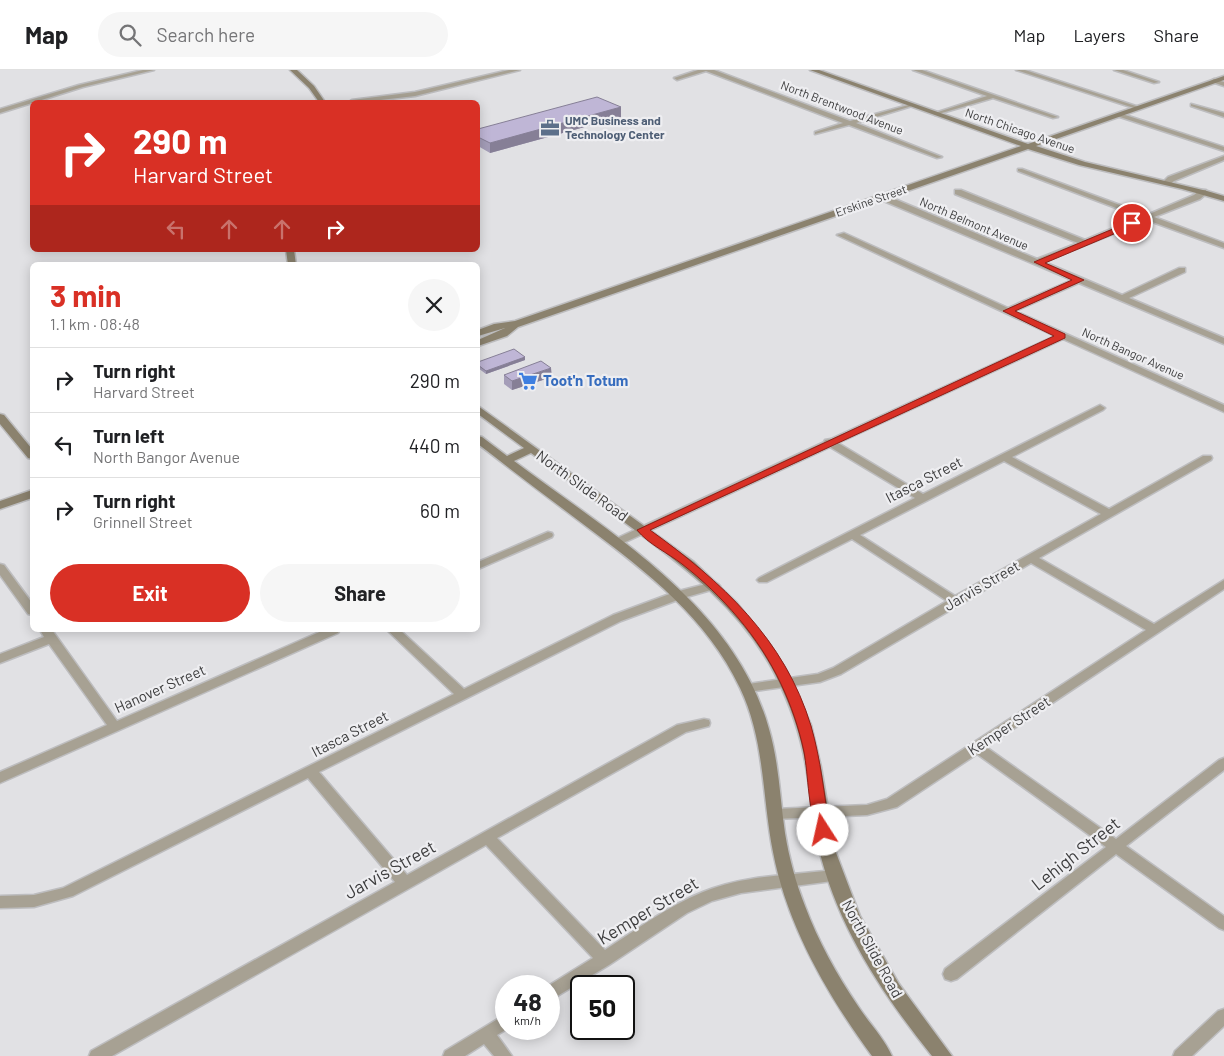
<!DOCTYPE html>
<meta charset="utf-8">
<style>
:root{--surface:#fff;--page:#f6f6f6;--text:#202124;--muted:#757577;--line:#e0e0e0;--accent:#d93025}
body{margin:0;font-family:Barlow,sans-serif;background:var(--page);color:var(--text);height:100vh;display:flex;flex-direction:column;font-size:19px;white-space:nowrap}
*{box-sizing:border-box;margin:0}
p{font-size:16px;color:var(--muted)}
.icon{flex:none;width:28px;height:28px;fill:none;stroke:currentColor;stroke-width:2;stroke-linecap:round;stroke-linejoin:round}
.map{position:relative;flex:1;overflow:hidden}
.sheet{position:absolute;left:30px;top:192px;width:450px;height:370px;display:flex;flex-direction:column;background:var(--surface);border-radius:8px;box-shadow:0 2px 12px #0003}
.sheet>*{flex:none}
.banner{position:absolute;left:30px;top:30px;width:450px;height:152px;border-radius:8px;box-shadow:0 2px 12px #0003;background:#d93025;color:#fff;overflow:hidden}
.speed{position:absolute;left:495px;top:905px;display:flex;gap:10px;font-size:25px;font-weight:700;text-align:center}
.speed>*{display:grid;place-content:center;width:65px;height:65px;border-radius:50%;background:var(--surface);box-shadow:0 2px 12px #0003;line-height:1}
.speed small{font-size:12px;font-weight:400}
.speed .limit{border:2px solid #111;border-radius:8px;background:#fff;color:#111}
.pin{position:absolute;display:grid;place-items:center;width:42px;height:42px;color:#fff;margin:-21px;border:2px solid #fff;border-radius:50%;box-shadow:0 1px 5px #0007}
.me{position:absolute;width:55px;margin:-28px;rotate:350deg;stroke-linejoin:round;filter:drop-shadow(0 0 4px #0008)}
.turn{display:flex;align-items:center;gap:18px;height:105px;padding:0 20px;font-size:22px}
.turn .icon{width:65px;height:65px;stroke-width:2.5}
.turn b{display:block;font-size:35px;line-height:42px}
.lanes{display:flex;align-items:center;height:48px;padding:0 20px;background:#0003;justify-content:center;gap:25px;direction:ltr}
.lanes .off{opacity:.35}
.round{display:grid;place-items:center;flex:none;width:52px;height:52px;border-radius:26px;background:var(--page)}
.summary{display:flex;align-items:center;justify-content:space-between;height:85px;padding:0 20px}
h1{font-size:30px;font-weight:700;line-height:38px;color:var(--accent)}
.cta{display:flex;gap:10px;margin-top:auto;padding:10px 20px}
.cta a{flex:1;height:58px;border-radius:30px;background:var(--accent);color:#fff;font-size:20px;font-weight:700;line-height:58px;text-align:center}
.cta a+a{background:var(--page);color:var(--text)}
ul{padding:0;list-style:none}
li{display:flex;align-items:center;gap:15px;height:65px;padding:0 20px;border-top:1px solid var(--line)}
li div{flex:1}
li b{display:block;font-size:19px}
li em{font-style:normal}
header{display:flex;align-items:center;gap:30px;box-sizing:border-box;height:70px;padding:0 25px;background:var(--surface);border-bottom:1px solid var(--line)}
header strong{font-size:24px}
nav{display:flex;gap:28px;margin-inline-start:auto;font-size:18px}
.search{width:350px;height:45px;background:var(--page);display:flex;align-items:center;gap:12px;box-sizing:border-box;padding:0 18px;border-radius:28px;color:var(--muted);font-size:19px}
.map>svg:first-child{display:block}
</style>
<header>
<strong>Map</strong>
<div class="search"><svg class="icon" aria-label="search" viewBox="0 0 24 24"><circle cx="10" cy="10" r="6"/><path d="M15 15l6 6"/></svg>Search here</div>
<nav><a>Map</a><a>Layers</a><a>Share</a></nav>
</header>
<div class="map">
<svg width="1224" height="986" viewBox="0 0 1224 986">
<rect width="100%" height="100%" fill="#e1e1e4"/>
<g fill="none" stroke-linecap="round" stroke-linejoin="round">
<g stroke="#bdbdbf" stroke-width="3">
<path id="street" d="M143,0h11l-71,17 -83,26v-4l79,-24z
M509,0h11l-105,26 -52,6h-14l3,-2 63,-8z
M698,0h16l136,51 62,-17v2l-56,17 86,34 -5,1 -88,-33 -34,9v-2l28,-9 -137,-52 -29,9 -3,-2z
M913,0h9l136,47 -5,1 -60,-20 -58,17v-2l52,-17z
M1016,0h9l117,38 -5,1z
M1114,0h9l36,12 -5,1z
M1214,9l10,3v4l-12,-4 -1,-1z
M1191,34l33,9v4l-33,-11z
M1119,43l105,34v4l-107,-35 -1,-1z
M1224,86v4l-50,21 -5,4 -7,-2 6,-6z
M1018,99h4l125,46 47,-20 6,-5h6v4l-6,5 -46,18 70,26v5l-77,-28 -103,42 78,33 57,-27h6v4l-56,26 95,40v6l-145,-61 -64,28 209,94v7l-161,-73 -225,104 85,51 177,-89 5,3 -2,2 -91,47 97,52 94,-53h8l1,2 -1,2 -172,98 115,66 70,-44v9l-238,158 130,92 103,-79 5,-2v12l-98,76 98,70v14l-5,-2 -103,-74 -159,125 -6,2 -6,-2 -2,-5 2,-5 161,-122 -129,-93 -80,53 -30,8 -92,4 -5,-1 -2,-4 2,-4 5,-1 92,-4 20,-6 259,-169 -115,-67 -190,111 -21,8 -72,10 -4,-1 -2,-3 2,-3 4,-1 70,-10 15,-6 114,-67 -95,-62 -85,43h-8l-2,-2 2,-2 156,-80 -85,-51 -211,98 -4,1 -6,-3 2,-2 213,-99 1,-2 6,-1 224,-103 -218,-101 7,-2 164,75 64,-28 -193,-81v-4h6l152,64 41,-16 -123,-49v-4h6l124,50 55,-23 -122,-46zM1004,391l97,53 -146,82 -95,-61z
M548,462l4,1 1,2 -1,2 -74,32v-7z
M0,494l4,1 28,38v12l-4,-1 -28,-39z
M714,512l4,2 2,2 -2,2 -35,10 -62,23 -302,151 88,103 270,-150 27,-6 5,1 1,3 -1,3 -23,6 -189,106 108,112c31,-20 63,-44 98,-58 41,-17 89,-17 132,-22l5,2 2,4 -2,4 -99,13 -29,8 -25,12 -78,52 -60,36 -1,-15 45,-28 -107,-113 -374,211h-23l2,-5 304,-169 -87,-104 -235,118 -39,11 -34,1v-12l34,-1 29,-7 391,-194 -67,-64h13l64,59 149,-74 62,-23z
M40,560h12l65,91 207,-91h16l-2,3 -338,150v-11l107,-47 -58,-81 -49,19v-9l44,-17z
M1224,939v17l-32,30h-19l2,-5 43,-40z
M506,944l1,15 -10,6 15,21h-18l-10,-12 -19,12h-22l2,-5z"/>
</g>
<g stroke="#bdbdbf" stroke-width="3">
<path id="secondary" d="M290,0h7l17,16 11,16h-6l-10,-14z
M810,0h9l209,74 196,-68v4l-188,66 49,16 122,29 17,5v5l-42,-12 -103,-24 -51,-16 -510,178 -11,9 -29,10v-6l27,-12 -27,8v-6l16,-6 21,-3 506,-175z
M286,180h8l2,15h-8z
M478,336l216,156 42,40 35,44 17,27 23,52 10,42 14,83 25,66 39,68 53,72h-20c-49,-61 -95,-130 -113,-207 -7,-27 -8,-55 -13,-82 -5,-32 -16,-63 -31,-93 -33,-64 -90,-107 -147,-149 -32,-24 -64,-48 -97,-72l-17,8c96,72 221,145 255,268 10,34 11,70 16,104 4,25 11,50 20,73 13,35 32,69 53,100 11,17 26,32 34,50h-20c-44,-60 -85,-130 -99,-204 -11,-55 -8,-112 -33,-164 -33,-70 -93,-116 -153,-161 -37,-28 -73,-55 -109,-83v-8l4,1 25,19 17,-8 -46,-34z
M0,344l4,1 28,34v10l-4,-1 -28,-34z
M32,420v8l-32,11v-8z"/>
</g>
<use href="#street" fill="#a7a193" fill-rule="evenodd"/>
<use href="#secondary" fill="#8b826e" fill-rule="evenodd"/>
</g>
<path fill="#a49db8" d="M621,37v10l-131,36 -12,-7v-17z
M525,287v3l-39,14 -8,-6v-6z
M504,305l48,2 -40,13 -8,-6z"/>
<path fill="#867f96" d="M621,37v10l-131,36v-10z
M525,287v3l-39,14v-3z
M551,298l1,9 -40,13v-9z"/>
<path fill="#bfb6d6" stroke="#867f96" d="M597,27l24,10 -131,36 -12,-6v-8z
M514,279l11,8 -39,14 -8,-6v-3z
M541,291l10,7 -39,13 -8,-6z"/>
<path fill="#d93025" stroke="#8d1f18" d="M1132,151l4,2 -1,2 -90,38 39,17 -69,31 50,23v4l-415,192c71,51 135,109 161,196 10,34 13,69 19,104l-2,4 -5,2 -5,-2c-9,-15 -10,-62 -14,-82 -5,-24 -13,-47 -23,-68 -22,-47 -59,-89 -99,-120 -14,-11 -34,-20 -45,-34l417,-194 -51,-25 69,-31 -38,-18z"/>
<defs>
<g id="office-bare" transform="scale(1.5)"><path d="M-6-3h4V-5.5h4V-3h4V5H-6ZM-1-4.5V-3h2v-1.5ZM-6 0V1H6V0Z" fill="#5c6f8a" stroke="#eeeef1" stroke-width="2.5" paint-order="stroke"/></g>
<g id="supermarket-bare" transform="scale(1.5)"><path d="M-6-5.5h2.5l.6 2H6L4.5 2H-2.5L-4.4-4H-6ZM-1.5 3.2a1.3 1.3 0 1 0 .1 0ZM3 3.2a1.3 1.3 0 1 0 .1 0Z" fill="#3f7fe0" stroke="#eeeef1" stroke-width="2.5" paint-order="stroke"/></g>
</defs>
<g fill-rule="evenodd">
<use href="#office-bare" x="550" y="58"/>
<use href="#supermarket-bare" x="528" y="311"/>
</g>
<g text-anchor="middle" stroke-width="4.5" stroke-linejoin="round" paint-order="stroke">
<g font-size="12" fill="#3d3d3e" stroke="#eeeef1">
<text transform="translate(842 38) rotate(21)" y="4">North Brentwood Avenue</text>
<text transform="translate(1020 61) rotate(19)" y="4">North Chicago Avenue</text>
<text transform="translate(871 131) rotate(-19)" y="4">Erskine Street</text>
<text transform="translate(974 154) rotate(23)" y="4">North Belmont Avenue</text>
<text transform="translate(1133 284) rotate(24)" y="4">North Bangor Avenue</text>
</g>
<g font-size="12" font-weight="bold" fill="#4e5e75" stroke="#eeeef1" text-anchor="start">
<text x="565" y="55">UMC Business and<tspan x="565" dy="14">Technology Center</tspan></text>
</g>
<g font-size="15" font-weight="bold" fill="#366cbe" stroke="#eeeef1" text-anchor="start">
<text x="543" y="316">Toot'n Totum</text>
</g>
<g font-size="15" fill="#3d3d3e" stroke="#eeeef1">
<text transform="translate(924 410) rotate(-27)" y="5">Itasca Street</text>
<text transform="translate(582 416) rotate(36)" y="5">North Slide Road</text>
<text transform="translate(982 516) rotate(-30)" y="5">Jarvis Street</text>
<text transform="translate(160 619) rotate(-24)" y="5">Hanover Street</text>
<text transform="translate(1009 656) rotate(-33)" y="5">Kemper Street</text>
<text transform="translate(350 664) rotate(-27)" y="5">Itasca Street</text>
<text transform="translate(872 879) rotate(61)" y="5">North Slide Road</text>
</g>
<g font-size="18" fill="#3d3d3e" stroke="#eeeef1">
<text transform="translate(1076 784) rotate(-38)" y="6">Lehigh Street</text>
<text transform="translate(390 800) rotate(-29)" y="6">Jarvis Street</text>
<text transform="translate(648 841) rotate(-31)" y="6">Kemper Street</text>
</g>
</g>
</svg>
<div class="speed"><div>48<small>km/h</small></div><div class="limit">50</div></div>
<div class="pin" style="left:1132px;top:153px;background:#d93025"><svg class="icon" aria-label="arrive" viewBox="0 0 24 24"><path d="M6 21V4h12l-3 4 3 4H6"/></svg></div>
<svg class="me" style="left:823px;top:760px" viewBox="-20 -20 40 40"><circle r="19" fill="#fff"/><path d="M0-13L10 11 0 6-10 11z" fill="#d93025"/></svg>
<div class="banner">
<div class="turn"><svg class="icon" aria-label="right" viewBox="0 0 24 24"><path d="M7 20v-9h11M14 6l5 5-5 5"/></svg><div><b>290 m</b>Harvard Street</div></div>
<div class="lanes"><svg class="icon off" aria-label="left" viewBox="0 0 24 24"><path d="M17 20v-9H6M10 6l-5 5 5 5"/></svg><svg class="icon off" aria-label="ahead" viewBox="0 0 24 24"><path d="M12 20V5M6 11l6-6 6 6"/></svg><svg class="icon off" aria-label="ahead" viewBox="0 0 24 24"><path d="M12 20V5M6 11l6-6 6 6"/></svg><svg class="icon" aria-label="right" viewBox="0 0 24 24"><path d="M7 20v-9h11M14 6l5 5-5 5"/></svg></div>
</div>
<section class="sheet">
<div class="summary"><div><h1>3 min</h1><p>1.1 km · 08:48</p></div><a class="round"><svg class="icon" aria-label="close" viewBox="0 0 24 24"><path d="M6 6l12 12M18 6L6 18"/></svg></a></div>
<ul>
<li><svg class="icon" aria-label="right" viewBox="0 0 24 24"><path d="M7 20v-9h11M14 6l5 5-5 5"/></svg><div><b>Turn right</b><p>Harvard Street</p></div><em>290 m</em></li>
<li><svg class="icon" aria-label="left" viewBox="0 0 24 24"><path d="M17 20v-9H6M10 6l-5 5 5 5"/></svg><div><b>Turn left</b><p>North Bangor Avenue</p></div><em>440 m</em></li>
<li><svg class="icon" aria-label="right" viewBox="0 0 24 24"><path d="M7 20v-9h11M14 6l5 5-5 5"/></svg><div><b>Turn right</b><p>Grinnell Street</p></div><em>60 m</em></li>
</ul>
<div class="cta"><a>Exit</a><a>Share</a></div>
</section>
</div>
